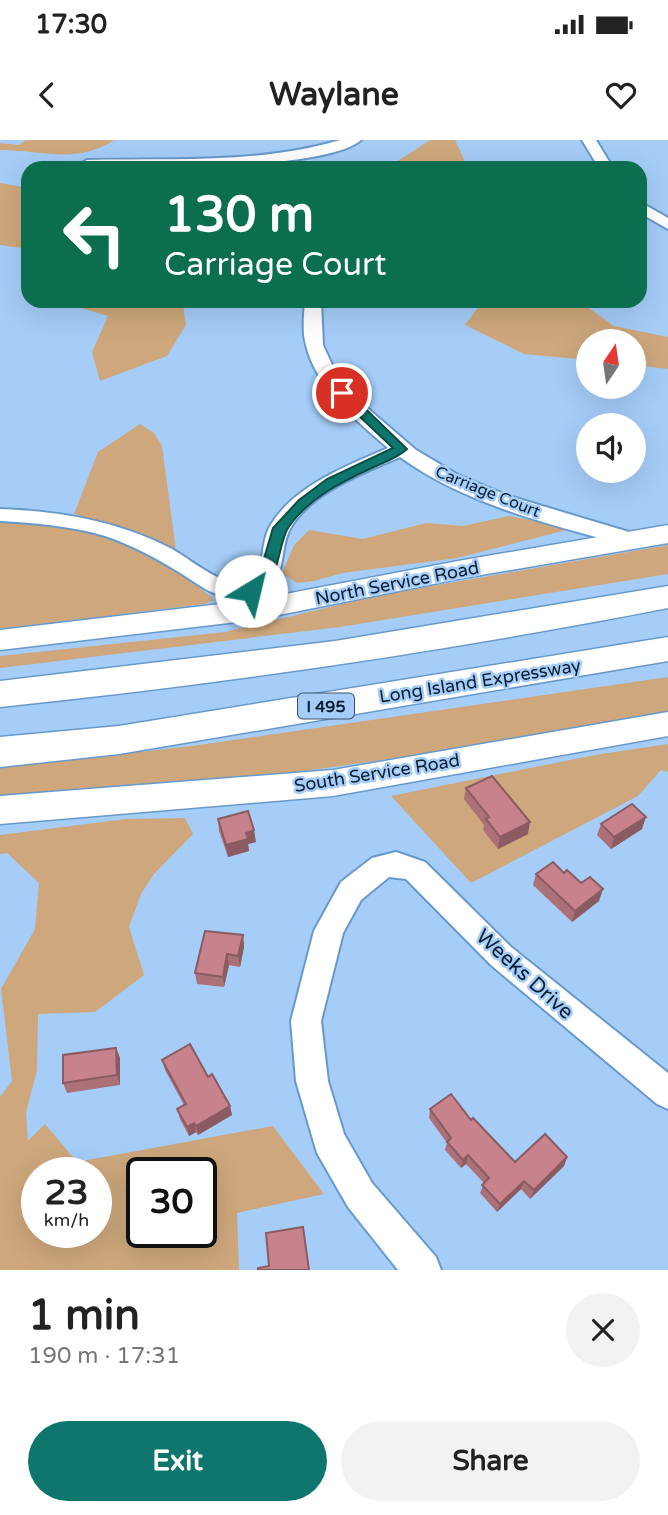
<!DOCTYPE html>
<meta charset="utf-8">
<style>
:root{--surface:#fff;--page:#f2f2f2;--text:#222;--muted:#767676;--accent:#0f766e}
body{margin:0;font-family:"Varela Round",sans-serif;background:var(--page);color:var(--text);height:100vh;display:flex;flex-direction:column;font-size:26px;white-space:nowrap}
*{box-sizing:border-box;margin:0}
p{font-size:23px;color:var(--muted)}
.icon{flex:none;width:38px;height:38px;fill:none;stroke:currentColor;stroke-width:2;stroke-linecap:round;stroke-linejoin:round}
.map{position:relative;height:1130px;overflow:hidden}
.details{display:flex;flex-direction:column;background:var(--surface);flex:1}
.details>*{flex:none}
.top-card{position:absolute;left:21px;top:21px;width:626px;height:147px;border-radius:21px;box-shadow:0 7px 28px #0002;background:#0b6e4f;color:#fff;overflow:hidden}
.needle{width:46px;rotate:13deg}
.fabs{position:absolute;left:576px;top:189px;display:grid;gap:14px}
.fabs a{display:grid;place-items:center;width:70px;height:70px;border-radius:50%;background:var(--surface);box-shadow:0 7px 28px #0002;font-size:35px}
.speed{position:absolute;left:21px;top:1017px;display:flex;gap:14px;font-size:35px;font-weight:700;text-align:center}
.speed>*{display:grid;place-content:center;width:91px;height:91px;border-radius:50%;background:var(--surface);box-shadow:0 7px 28px #0002;line-height:1}
.speed small{font-size:18px;font-weight:400}
.speed .limit{border:4px solid #111;border-radius:10px;background:#fff;color:#111}
.pin{position:absolute;display:grid;place-items:center;width:60px;height:60px;color:#fff;margin:-30px;border:4px solid #fff;border-radius:50%;box-shadow:0 2px 7px #0007}
.me{position:absolute;width:77px;margin:-38px;rotate:36deg;stroke-linejoin:round;filter:drop-shadow(0 0 5px #0008)}
.turn{display:flex;align-items:center;gap:24px;height:147px;padding:0 28px;font-size:32px}
.turn .icon{width:91px;height:91px;stroke-width:2.5}
.turn b{display:block;font-size:49px;line-height:60px}
.round{display:grid;place-items:center;flex:none;width:74px;height:74px;border-radius:37px;background:var(--page)}
.headline{display:flex;align-items:center;justify-content:space-between;height:119px;padding:0 28px}
h1{font-size:42px;font-weight:700;line-height:52px}
.primary-button{display:flex;gap:14px;margin-top:auto;padding:14px 28px}
.primary-button a{flex:1;height:80px;border-radius:42px;background:var(--accent);color:#fff;font-size:28px;font-weight:700;line-height:80px;text-align:center}
.primary-button a+a{background:var(--page);color:var(--text)}
.status{display:flex;justify-content:space-between;align-items:center;height:49px;padding:0 35px;background:var(--surface);direction:ltr}
.status svg{height:19px;fill:currentColor}
header{display:flex;justify-content:space-between;align-items:center;height:91px;padding:0 28px;background:var(--surface);font-size:32px;font-weight:700}
.map>svg:first-child{display:block}
</style>
<div class="status"><b>17:30</b><svg viewBox="0 0 49 12"><path d="M0 12V9h3v3zM5 12V6h3v6zM10 12V3h3v9zM15 12V0h3v12zM26 1h20v11H26zM47 4h2v5h-2z"/></svg></div>
<header><svg class="icon" aria-label="back" viewBox="0 0 24 24"><path d="M15 5l-7 7 7 7"/></svg>Waylane<svg class="icon" aria-label="heart" viewBox="0 0 24 24"><path d="M12 20l-8-8c-3-5 5-10 8-4 3-6 11-1 8 4z"/></svg></header>
<div class="map">
<svg width="668" height="1130" viewBox="0 0 668 1130">
<rect width="100%" height="100%" fill="#a5cdf8"/>
<path fill="#cea77c" fill-rule="evenodd" d="M26,0h89c-42,25 -71,10 -115,10v-7l19,2z
M430,0h25l13,28h-81z
M0,43l28,5v61l-28,-4z
M58,161h107l18,4 3,20 -19,31 -67,25 -8,-29 16,-36z
M483,161h96l35,25 54,11v32l-34,-4v-24h-46v19l-64,-6 -59,-29z
M140,284l14,9 8,13 14,105 -102,-37 24,-62z
M509,376l57,11 -3,4 -106,27 -114,15 -29,8 -17,2 -15,-10 12,-28 15,-15 54,9 63,-16 37,3z
M0,380c24,3 51,3 75,8 42,10 108,42 139,72l-9,4 -205,25z
M668,405v29l-328,53 -340,41v-12l225,-24 155,-37z
M668,537v34l-18,3 -205,37 -161,23 -284,24v-30l192,-22z
M668,604v28l-7,-2 -23,26 -167,87 -80,-87 204,-41z
M185,678l8,16 -39,40 -13,20 -12,33 15,48 -49,37 -57,2 -1,57 -11,41 2,29 17,-17 32,38 196,-36 51,68 -87,19 2,57h-239v-173l12,-16 -11,-92 34,-60 4,-46 -32,-30 -7,1v-19l126,-16zM37,1032h59v60h-59zM142,1032h59v60h-59z"/>
<g fill="none" stroke-linecap="round" stroke-linejoin="round">
<g stroke="#6899cb" stroke-width="4">
<path id="minor" d="M340,0h21c-36,31 -219,27 -272,28l-9,-4 7,-4c84,-2 173,4 253,-20z
M582,0h14l17,28h-14z
M640,62l28,16v11l-28,-16z
M305,161h16l2,44 14,31 22,25 57,49 42,25 51,21 130,39 4,5 -4,5h-14c-77,-21 -160,-41 -225,-88 -36,16 -90,35 -110,72 -11,20 -3,48 -25,63 -14,9 -36,8 -51,1 -11,-4 -22,-13 -32,-19 -24,-15 -50,-29 -77,-38 -33,-10 -70,-13 -105,-15v-12c60,2 118,12 172,40 21,12 52,40 77,33 17,-13 11,-36 20,-54 23,-42 78,-62 119,-80 -32,-28 -72,-60 -82,-103 -4,-14 -2,-29 -1,-44z
M396,712l29,10 86,85 157,126v36l-11,-5 -166,-139 -85,-86 -17,-2 -28,23 -18,33 -22,88 7,60 16,53 28,49 64,74 5,13h-43l-50,-63 -31,-54 -21,-72 -5,-60 23,-90 27,-49 31,-24z"/>
</g>
<g stroke="#6899cb" stroke-width="3">
<path id="major" d="M668,385v18l-210,36 -204,41 -254,30v-20l254,-30 204,-39z
M668,572v24l-335,60 -333,28v-28l333,-26z"/>
</g>
<g stroke="#6899cb" stroke-width="3">
<path id="highway" d="M668,446v22c-221,43 -444,76 -668,99v-26l335,-40z
M668,497v24l-549,93 -119,13v-30l119,-11z"/>
</g>
<use href="#minor" fill="#fff" fill-rule="evenodd"/>
<use href="#major" fill="#fff" fill-rule="evenodd"/>
<use href="#highway" fill="#fff" fill-rule="evenodd"/>
</g>
<path fill="#ab7078" d="M466,648l62,46 -30,15 -15,-19 1,-5 -20,-26z
M218,679l38,23 -8,2 1,7 -21,6 -9,-26z
M601,684l41,5 -31,20 -14,-14z
M564,733l35,28 -27,21 -39,-37 3,-11z
M243,795l1,12 -4,20 -11,-2 -5,22 -27,-3 -2,-11z
M116,908l4,10v27l-53,8 -4,-10z
M162,920l46,17 22,29 2,9 -34,20 -2,-3 -7,4 -9,-17 -3,-10 7,-4 -19,-35z
M430,969l41,11 44,42 52,-5 -3,9 -34,33 -9,-10 -24,23 -17,-19 4,-10 -18,-19 -5,4 -16,-18 2,-7 -18,-25z"/>
<path fill="#8b5b62" d="M646,677l-4,12 -31,20 3,-12z
M530,682l-2,12 -30,15 2,-12z
M254,690l2,12 -8,2 1,7 -21,6 -2,-12 20,-12z
M603,749l-4,12 -27,21 3,-11z
M243,795l1,12 -4,20 -2,-11z
M227,814l2,11 -5,22 -1,-10z
M116,908l4,10v27l-3,-10z
M230,966l2,9 -34,20 -2,-9z
M194,983l2,9 -7,4 -2,-9z
M468,1015l-2,9 -5,4 2,-8z
M567,1017l-3,9 -34,33 4,-9z
M524,1041l-3,8 -24,23 3,-8z"/>
<path fill="#c7828c" stroke="#8b5b62" stroke-width="2" d="M492,636l38,46 -30,15 -14,-18 3,-2 -23,-29z
M632,664l14,13 -32,20 -13,-13z
M248,671l6,19 -8,3 2,6 -22,6 -8,-26z
M553,722l11,11 3,-3 14,13 9,-6 13,12 -28,22 -39,-37z
M205,791l38,4 -5,21 -11,-2 -4,23 -28,-4z
M190,904l18,33 4,-3 18,32 -34,20 -2,-3 -7,4 -10,-18 9,-5 -24,-44z
M116,908l1,27 -54,8v-28z
M451,954l20,26 2,-2 42,44 30,-28 22,23 -33,33 -10,-9 -24,23 -18,-19 7,-7 -21,-23 -5,5 -16,-18 4,-4 -21,-29z
M303,1087l6,43h-51v-2l11,-2 -3,-33z"/>
<path fill="#0f766e" stroke="#0a4d48" stroke-width="2" d="M337,250h9l61,59c-8,8 -22,13 -33,18 -31,14 -66,31 -86,61 -11,17 -10,75 -42,66l-2,-3 14,-12 15,-51 26,-28 28,-21 66,-31 -56,-53z"/>
<g text-anchor="middle" stroke-width="5" stroke-linejoin="round" paint-order="stroke">
<g font-size="16" fill="#0a1e31" stroke="#a5cdf8">
<text transform="translate(488 351) rotate(22)" y="6">Carriage Court</text>
</g>
<rect fill="#a5cdf8" stroke="#38526d" stroke-width="2" x="298" y="553.5" width="56" height="25" rx="5"/>
<g font-size="16" font-weight="bold" fill="#0a1e31">
<text x="326" y="572">I 495</text>
</g>
<g font-size="18" fill="#0a1e31" stroke="#a5cdf8">
<text transform="translate(397 443) rotate(-11)" y="6">North Service Road</text>
<text transform="translate(480 541) rotate(-9)" y="6">Long Island Expressway</text>
<text transform="translate(377 633) rotate(-9)" y="6">South Service Road</text>
</g>
<g font-size="21" fill="#0a1e31" stroke="#a5cdf8">
<text transform="translate(525 834) rotate(42)" y="7">Weeks Drive</text>
</g>
</g>
</svg>
<div class="fabs">
<a><svg class="needle" viewBox="-14 -14 28 28"><path d="M0-13l5 13h-10z" fill="#e53935"/><path d="M0 13l5-13h-10z" fill="#767676"/></svg></a>
<a><svg class="icon" aria-label="sound" viewBox="0 0 24 24"><path d="M4 9h4l5-4v14l-5-4H4zM17 9q2 3 0 6"/></svg></a>
</div>
<div class="speed"><div>23<small>km/h</small></div><div class="limit">30</div></div>
<div class="pin" style="left:342px;top:253px;background:#d93025"><svg class="icon" aria-label="arrive" viewBox="0 0 24 24"><path d="M6 21V4h12l-3 4 3 4H6"/></svg></div>
<svg class="me" style="left:251px;top:451px" viewBox="-20 -20 40 40"><circle r="19" fill="#fff"/><path d="M0-13L10 11 0 6-10 11z" fill="#0f766e"/></svg>
<div class="top-card">
<div class="turn"><svg class="icon" aria-label="left" viewBox="0 0 24 24"><path d="M17 20v-9H6M10 6l-5 5 5 5"/></svg><div><b>130 m</b>Carriage Court</div></div>
</div>
</div>
<section class="details">
<div class="headline"><div><h1>1 min</h1><p>190 m · 17:31</p></div><a class="round"><svg class="icon" aria-label="close" viewBox="0 0 24 24"><path d="M6 6l12 12M18 6L6 18"/></svg></a></div>
<div class="primary-button"><a>Exit</a><a>Share</a></div>
</section>
